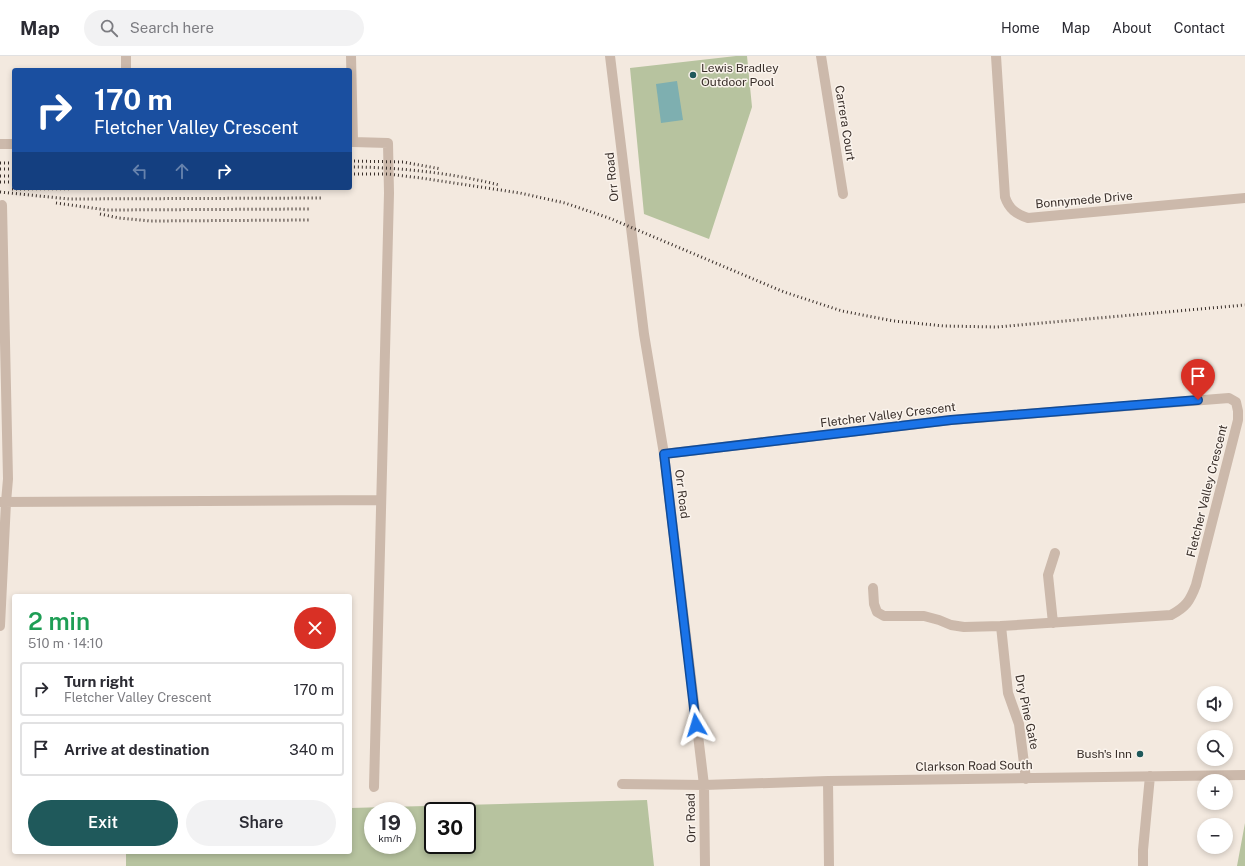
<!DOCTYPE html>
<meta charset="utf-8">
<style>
:root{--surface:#fff;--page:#f2f2f3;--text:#2b2b33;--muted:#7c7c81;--line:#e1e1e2;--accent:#1f595b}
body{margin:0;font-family:"Public Sans",sans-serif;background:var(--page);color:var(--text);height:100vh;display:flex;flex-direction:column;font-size:15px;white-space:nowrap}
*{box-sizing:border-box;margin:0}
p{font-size:13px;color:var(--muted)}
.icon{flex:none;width:22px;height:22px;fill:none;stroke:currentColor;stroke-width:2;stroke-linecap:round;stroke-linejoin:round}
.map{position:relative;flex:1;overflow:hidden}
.sheet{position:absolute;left:12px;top:538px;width:340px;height:260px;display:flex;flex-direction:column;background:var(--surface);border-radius:4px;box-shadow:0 2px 6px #0003}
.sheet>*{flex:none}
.guide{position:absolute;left:12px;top:12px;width:340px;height:122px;border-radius:4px;box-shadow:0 2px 6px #0003;background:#1a4fa0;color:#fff;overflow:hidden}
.controls{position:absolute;left:1197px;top:630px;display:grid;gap:8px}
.controls a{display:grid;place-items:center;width:36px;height:36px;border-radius:50%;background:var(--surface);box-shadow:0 2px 6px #0003;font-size:20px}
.speed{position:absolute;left:364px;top:746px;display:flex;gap:8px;font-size:20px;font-weight:700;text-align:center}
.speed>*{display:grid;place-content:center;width:52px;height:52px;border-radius:50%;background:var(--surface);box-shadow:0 2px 6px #0003;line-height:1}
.speed small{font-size:10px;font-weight:400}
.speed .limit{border:2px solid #111;border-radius:6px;background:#fff;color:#111}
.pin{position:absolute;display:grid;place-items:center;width:34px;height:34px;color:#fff;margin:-41px -17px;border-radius:50% 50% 50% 0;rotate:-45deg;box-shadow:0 0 4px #0007}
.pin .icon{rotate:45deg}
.me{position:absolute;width:44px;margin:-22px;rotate:353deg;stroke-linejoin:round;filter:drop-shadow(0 0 3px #0008)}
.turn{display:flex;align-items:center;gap:14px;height:84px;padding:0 16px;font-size:18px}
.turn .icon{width:52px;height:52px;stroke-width:2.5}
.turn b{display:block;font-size:28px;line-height:34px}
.lanes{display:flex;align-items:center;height:38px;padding:0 16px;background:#0003;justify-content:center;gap:20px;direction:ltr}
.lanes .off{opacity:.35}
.round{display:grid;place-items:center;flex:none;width:42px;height:42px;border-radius:21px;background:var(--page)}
.headline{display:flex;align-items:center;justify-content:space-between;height:68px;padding:0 16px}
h1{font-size:24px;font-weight:600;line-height:30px;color:#1e9e55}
.primary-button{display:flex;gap:8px;margin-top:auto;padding:8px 16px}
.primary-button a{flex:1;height:46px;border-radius:24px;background:var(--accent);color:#fff;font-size:16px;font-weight:600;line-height:46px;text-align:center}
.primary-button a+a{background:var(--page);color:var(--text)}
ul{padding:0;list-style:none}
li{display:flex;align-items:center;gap:12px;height:54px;margin:0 8px 6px;padding:0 8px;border:2px solid var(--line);border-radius:4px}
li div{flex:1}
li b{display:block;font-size:15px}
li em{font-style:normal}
header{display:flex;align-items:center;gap:24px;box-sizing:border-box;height:56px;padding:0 20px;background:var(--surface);border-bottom:1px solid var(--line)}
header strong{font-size:19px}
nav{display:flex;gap:22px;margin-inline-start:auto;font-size:14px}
.search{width:280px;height:36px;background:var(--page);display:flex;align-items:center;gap:10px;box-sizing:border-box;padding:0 14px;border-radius:22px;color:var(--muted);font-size:15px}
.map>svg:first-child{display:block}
</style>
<header>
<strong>Map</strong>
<div class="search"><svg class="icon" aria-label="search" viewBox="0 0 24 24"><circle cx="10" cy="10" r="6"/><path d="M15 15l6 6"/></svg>Search here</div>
<nav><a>Home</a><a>Map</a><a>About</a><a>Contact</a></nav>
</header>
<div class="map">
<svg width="1245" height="810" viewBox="0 0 1245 810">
<rect width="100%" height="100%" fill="#f3e9df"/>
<path fill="#b7c39f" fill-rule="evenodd" d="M736,0h11l5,51 -43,132 -65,-25 -14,-146z
M647,744l7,66h-528v-14h224v-44zM373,755h34v34h-34zM433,755h34v34h-34z
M1245,767v43h-8z"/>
<path fill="#7eafb0" d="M677,25l6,39 -22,3 -5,-39z"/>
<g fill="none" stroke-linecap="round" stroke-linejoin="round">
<path stroke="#ccb9ab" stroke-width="10" d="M126,0v14
M610,0l34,278 20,120 40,331 1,81
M821,0l22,138
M996,0l9,141c4,12 11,17 23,21l217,-20
M350,86h3l-2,-86
M353,86l35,1 1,50 -15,594
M0,88h14
M664,398l287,-34 278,-22 7,4 2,9v9l-42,165c-6,16 -10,22 -25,30l-170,11 -37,1 -13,-2 -12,-5 -15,-4h-40l-7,-4 -3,-8 -1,-16
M0,446l381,-2
M1053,567l-5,-48 7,-22
M0,570l6,-124 2,-23 -6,-274
M1001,570l7,67 11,31 7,55
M828,725l1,85
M622,728l82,1 124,-4 417,-6
M1143,810v-16l7,-74"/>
<path stroke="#392f2a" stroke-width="3" stroke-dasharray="1 3" stroke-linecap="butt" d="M350,105l53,1 38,7
M0,107h14
M350,111c48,0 102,6 149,18
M0,113h14
M350,118h38l33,4 99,15 45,10 44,15 175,74 58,19 52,10 50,5 53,1 248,-22
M0,120h14
M0,126h14
M12,133l156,-1
M0,136l69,7 253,-1
M56,147l51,7 202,-1
M100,158l19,4 31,3 159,-1"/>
</g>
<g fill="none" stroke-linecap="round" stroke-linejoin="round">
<g stroke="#114b97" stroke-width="10">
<path id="route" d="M696,669l-32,-271 287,-34 247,-20"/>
</g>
<use href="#route" stroke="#1a73e8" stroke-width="7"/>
</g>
<g fill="#1f595b" stroke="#faf3ec" stroke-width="1.5">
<circle cx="693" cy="19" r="4"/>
<circle cx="1140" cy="698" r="4"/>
</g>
<g text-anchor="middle" stroke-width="3" stroke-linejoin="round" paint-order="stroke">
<g font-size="12" fill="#392f2a" stroke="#faf3ec" text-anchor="start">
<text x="701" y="16">Lewis Bradley<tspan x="701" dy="14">Outdoor Pool</tspan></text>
<text x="1132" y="702" text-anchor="end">Bush's Inn</text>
</g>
<g font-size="12" fill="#392f2a" stroke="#faf3ec">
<text transform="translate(845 67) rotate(81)" y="4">Carrera Court</text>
<text transform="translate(612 121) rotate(-96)" y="4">Orr Road</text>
<text transform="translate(1084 144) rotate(-5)" y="4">Bonnymede Drive</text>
<text transform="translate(888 359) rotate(-7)" y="4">Fletcher Valley Crescent</text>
<text transform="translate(1207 435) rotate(-76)" y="4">Fletcher Valley Crescent</text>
<text transform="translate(682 438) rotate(83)" y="4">Orr Road</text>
<text transform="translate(1027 656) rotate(78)" y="4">Dry Pine Gate</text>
<text transform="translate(974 710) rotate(-1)" y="4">Clarkson Road South</text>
<text transform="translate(691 762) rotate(-91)" y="4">Orr Road</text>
</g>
</g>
</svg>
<div class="controls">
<a><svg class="icon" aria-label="sound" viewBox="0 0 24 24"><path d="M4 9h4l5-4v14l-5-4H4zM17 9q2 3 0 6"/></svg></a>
<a><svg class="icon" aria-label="search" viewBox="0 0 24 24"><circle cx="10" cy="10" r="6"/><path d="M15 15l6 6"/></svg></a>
<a>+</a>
<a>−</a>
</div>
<div class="speed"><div>19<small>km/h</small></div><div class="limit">30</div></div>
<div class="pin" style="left:1198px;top:344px;background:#d93025"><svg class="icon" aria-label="arrive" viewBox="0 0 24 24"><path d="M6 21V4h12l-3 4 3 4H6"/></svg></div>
<svg class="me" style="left:696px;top:669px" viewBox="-20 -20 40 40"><path d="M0-17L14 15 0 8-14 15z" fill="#1a73e8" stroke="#fff" stroke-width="4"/></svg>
<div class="guide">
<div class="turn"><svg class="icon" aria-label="right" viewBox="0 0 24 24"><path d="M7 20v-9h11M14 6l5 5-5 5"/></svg><div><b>170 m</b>Fletcher Valley Crescent</div></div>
<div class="lanes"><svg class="icon off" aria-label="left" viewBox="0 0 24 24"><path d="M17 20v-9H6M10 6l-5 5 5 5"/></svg><svg class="icon off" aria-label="ahead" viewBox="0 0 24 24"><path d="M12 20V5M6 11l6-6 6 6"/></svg><svg class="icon" aria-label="right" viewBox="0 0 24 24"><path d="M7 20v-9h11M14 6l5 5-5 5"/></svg></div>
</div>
<section class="sheet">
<div class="headline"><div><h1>2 min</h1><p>510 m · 14:10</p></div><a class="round" style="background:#d93025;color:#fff"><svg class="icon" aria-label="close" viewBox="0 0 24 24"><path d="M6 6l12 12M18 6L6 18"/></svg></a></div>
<ul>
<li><svg class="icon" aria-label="right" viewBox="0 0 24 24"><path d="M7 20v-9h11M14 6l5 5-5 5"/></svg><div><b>Turn right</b><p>Fletcher Valley Crescent</p></div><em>170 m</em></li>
<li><svg class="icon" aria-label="arrive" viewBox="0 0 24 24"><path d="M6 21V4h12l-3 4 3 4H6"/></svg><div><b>Arrive at destination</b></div><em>340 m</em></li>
</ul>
<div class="primary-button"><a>Exit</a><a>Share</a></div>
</section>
</div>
